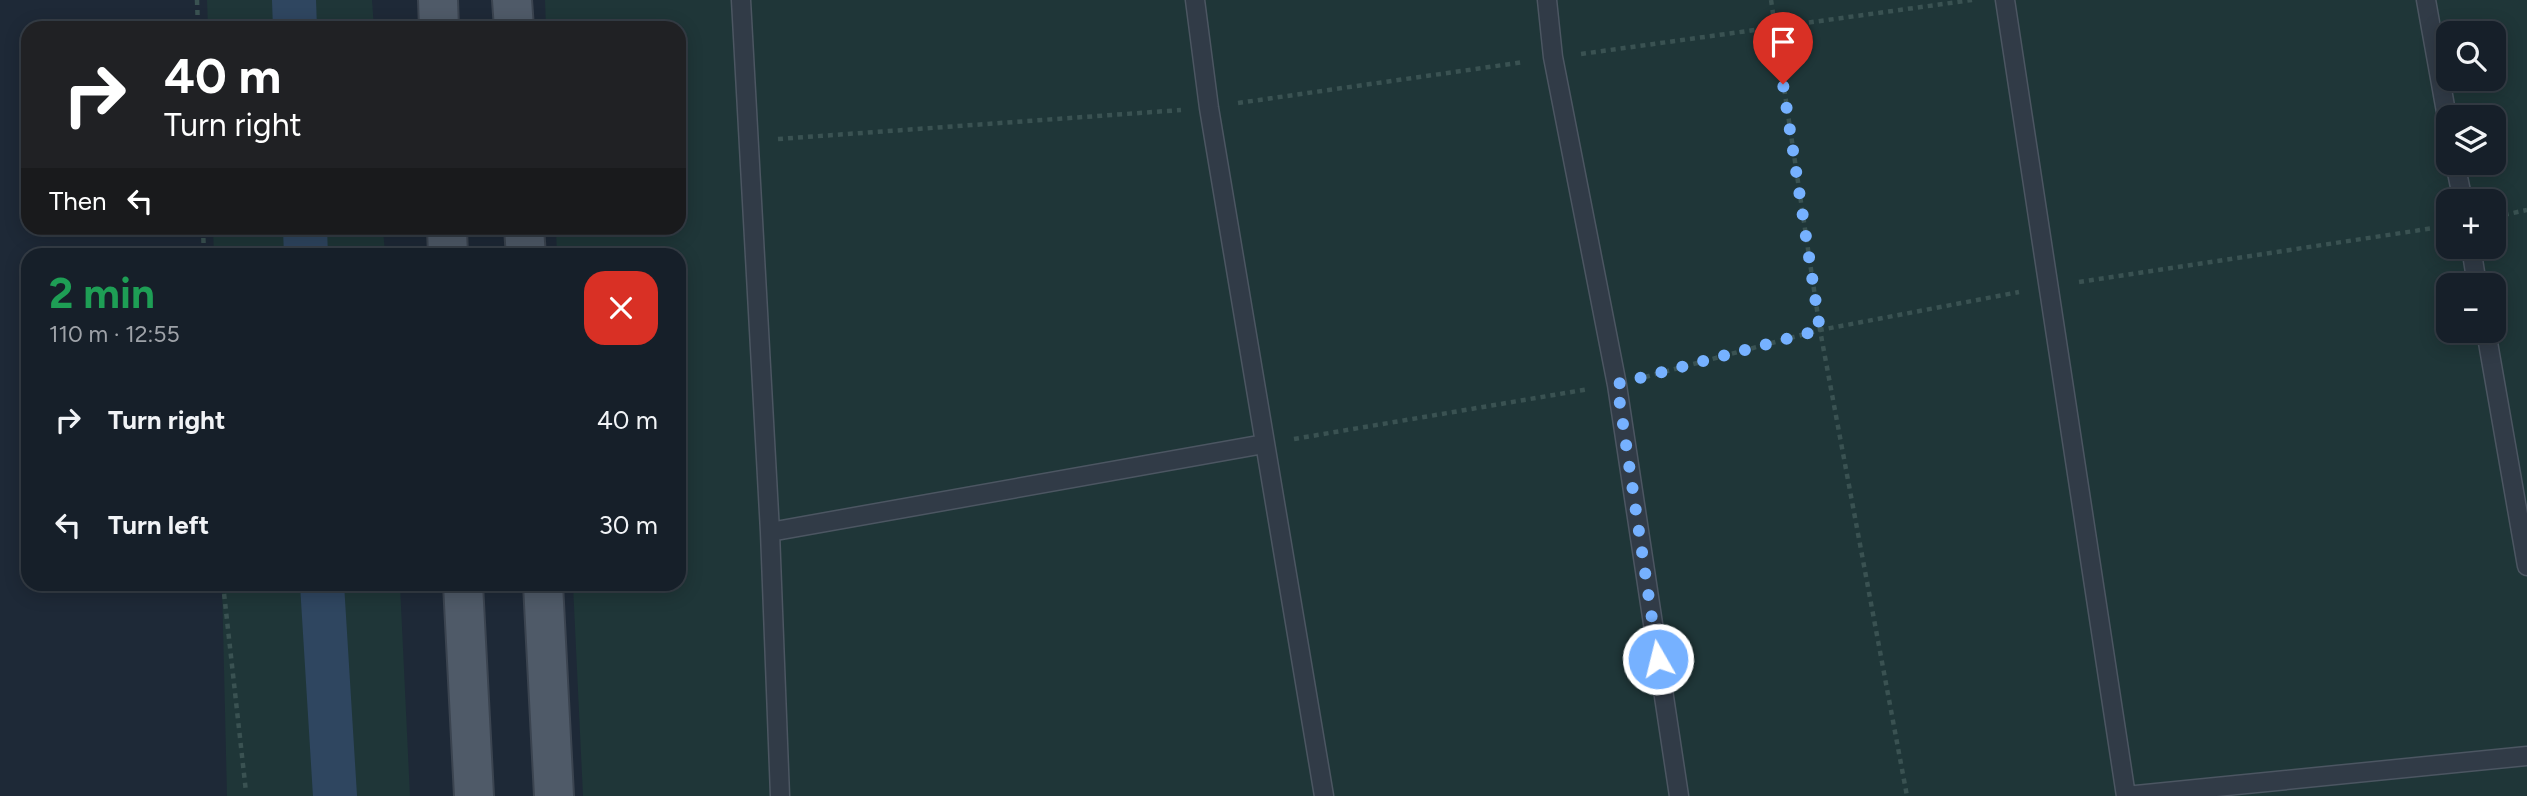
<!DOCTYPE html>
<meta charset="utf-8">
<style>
:root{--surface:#161f29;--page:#1f2731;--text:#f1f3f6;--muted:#9ea2a8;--line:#353d46}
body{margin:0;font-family:Figtree,sans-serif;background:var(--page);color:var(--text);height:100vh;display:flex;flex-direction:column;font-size:26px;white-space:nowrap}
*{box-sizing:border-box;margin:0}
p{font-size:23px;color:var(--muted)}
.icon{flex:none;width:38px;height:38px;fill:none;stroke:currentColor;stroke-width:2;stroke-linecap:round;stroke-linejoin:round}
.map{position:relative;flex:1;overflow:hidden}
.panel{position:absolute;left:21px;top:248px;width:665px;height:343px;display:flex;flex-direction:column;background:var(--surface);border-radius:21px;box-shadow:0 4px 18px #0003,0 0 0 2px var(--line)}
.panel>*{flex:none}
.banner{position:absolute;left:21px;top:21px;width:665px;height:214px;border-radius:21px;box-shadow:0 4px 18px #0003,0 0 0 2px var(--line);background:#202124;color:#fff;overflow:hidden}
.buttons{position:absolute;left:2436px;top:21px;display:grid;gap:14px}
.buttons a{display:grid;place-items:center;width:70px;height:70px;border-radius:14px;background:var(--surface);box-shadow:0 4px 18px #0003,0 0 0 2px var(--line);font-size:35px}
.pin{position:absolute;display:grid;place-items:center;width:60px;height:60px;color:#fff;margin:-72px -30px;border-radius:50% 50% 50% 0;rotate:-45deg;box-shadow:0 0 7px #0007}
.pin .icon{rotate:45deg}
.me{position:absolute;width:77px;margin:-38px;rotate:352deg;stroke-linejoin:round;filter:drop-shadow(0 0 5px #0008)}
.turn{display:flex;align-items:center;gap:24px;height:147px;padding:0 28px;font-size:32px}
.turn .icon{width:91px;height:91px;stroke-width:2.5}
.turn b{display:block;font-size:49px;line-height:60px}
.then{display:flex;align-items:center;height:66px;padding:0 28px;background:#0003;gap:14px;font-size:26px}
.round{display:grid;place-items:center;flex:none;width:74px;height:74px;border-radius:21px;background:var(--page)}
.overview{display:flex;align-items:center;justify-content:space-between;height:119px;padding:0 28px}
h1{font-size:42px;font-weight:700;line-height:52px;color:#1e9e55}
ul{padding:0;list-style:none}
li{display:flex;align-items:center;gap:21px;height:105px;padding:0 28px}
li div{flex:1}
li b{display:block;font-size:26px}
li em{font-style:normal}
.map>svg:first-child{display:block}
</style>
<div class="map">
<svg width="2527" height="796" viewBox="0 0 2527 796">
<rect width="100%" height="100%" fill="#1e2937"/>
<path fill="#1f3638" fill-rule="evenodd" d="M207,0h165l2,28h-166z
M545,0h1982v796h-1944l-10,-211 106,-1v-328l-122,-1 -1,-27h123v-200h-133zM2448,33h46v46h-46zM2448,117h46v46h-46zM2448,201h46v46h-46zM2448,285h46v46h-46z
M213,228h170l2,27h-171z
M222,585h178l10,211h-183z"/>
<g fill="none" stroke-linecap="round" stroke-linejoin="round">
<path stroke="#2f4660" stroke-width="44" d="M294,0l1,28
M305,228l1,28
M322,584l13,212"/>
<g stroke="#4c5662" stroke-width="21">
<path id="lane" d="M741,0l29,532 10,264
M1195,0l14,108 115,688
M1547,0l6,57 64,328 62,411
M2005,0l121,796 401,-40
M2426,0l22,123
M2455,163l8,38
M2471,247l6,38
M2486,331l41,235
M770,532l494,-88"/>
</g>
<g stroke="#3b4450" stroke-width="42">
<path id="primary" d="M438,0l1,28
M512,0l2,28
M447,228l1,28
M524,228l2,28
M463,584l11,212
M543,584l11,212"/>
</g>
<path stroke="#3a5252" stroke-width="4.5" stroke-dasharray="5 5" stroke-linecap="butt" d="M197,0l1,28
M1771,0l49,330 87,466
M1581,54l391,-54
M1238,103l286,-41
M778,139l403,-29
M2494,217l33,-7
M203,228l1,28
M2079,282l368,-56
M1645,377l175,-47 199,-38
M1294,439l295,-50
M223,584l23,208"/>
<use href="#lane" stroke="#313b47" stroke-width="18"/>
<use href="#primary" stroke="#4f5a68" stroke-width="38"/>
</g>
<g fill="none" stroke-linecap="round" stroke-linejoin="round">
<path stroke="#76b1ff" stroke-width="12" stroke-dasharray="0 21.6" d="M1658,659l-41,-275 203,-54 -37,-246"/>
</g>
</svg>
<div class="buttons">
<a><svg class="icon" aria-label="search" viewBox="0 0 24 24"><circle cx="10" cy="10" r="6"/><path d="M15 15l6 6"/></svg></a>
<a><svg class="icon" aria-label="layers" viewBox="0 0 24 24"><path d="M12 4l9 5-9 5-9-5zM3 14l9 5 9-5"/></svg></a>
<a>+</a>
<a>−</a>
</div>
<div class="pin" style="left:1783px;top:84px;background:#d93025"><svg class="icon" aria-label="arrive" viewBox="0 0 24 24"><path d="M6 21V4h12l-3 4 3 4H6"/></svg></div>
<svg class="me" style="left:1658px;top:659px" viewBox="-20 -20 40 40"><circle r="17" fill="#76b1ff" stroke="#fff" stroke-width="3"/><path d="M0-11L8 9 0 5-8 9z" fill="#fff"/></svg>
<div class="banner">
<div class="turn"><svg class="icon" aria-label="right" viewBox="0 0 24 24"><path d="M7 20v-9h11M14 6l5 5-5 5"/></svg><div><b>40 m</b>Turn right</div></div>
<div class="then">Then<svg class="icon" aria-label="left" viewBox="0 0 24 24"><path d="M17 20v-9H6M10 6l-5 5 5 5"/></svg></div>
</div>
<section class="panel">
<div class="overview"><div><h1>2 min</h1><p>110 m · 12:55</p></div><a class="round" style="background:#d93025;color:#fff"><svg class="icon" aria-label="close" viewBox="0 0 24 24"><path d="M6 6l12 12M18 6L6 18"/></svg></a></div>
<ul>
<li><svg class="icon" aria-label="right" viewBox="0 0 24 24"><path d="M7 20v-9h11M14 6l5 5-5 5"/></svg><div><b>Turn right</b></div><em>40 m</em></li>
<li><svg class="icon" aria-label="left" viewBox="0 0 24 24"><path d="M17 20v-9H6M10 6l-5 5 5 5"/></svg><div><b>Turn left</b></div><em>30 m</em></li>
</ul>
</section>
</div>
